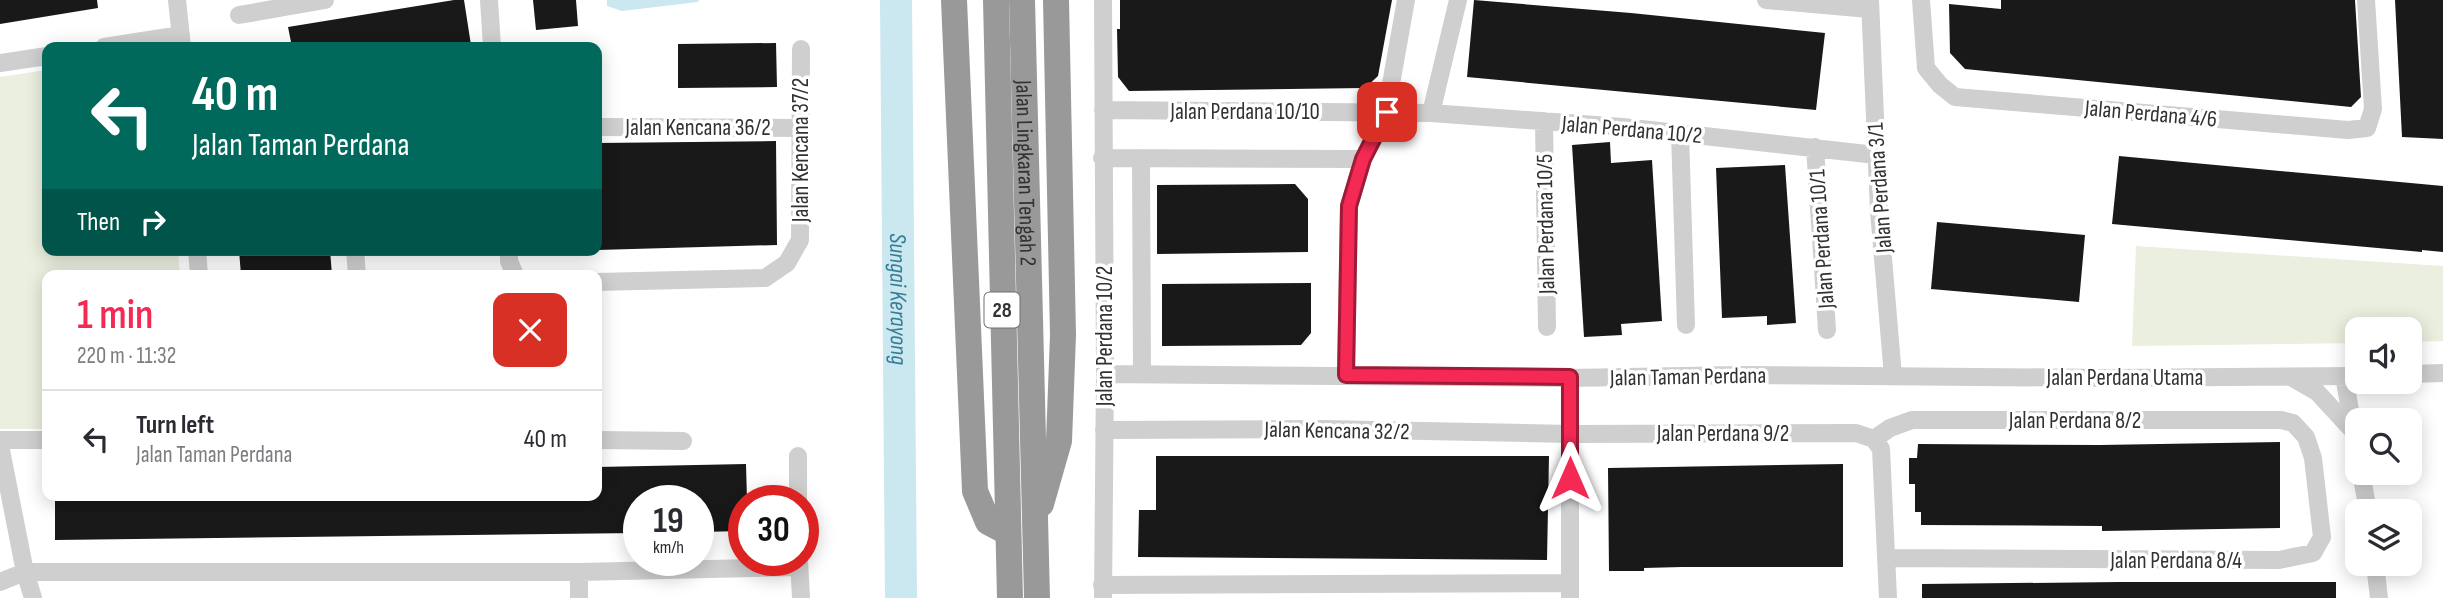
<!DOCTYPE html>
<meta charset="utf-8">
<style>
:root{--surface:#fff;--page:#f2f2f3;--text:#2b2b33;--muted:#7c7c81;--line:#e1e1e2;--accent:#f42954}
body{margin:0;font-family:"Sofia Sans Condensed",sans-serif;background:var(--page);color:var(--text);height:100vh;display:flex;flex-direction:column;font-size:26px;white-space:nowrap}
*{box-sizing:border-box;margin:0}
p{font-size:23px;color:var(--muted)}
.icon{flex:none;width:38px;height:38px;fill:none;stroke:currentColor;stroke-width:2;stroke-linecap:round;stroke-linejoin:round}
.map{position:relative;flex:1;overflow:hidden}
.side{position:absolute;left:42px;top:270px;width:560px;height:231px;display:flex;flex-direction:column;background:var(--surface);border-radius:14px;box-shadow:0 4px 18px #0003}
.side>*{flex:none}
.banner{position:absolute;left:42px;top:42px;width:560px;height:214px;border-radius:14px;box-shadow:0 4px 18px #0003;background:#00695c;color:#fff;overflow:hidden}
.fabs{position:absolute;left:2345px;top:317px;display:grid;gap:14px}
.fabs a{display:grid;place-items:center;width:77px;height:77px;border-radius:14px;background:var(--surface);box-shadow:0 4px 18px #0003;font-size:35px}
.speed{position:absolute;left:623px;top:485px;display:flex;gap:14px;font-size:35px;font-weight:700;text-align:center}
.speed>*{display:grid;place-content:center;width:91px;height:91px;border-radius:50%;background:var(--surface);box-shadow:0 4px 18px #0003;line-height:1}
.speed small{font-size:18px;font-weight:400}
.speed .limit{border:10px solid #d22;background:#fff;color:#111}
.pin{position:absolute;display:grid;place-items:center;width:60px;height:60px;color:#fff;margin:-30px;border-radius:14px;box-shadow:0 4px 10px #0006}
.me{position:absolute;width:77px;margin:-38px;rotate:0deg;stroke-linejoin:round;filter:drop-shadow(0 0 5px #0008)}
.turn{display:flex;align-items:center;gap:24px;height:147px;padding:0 35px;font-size:32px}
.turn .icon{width:91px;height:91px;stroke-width:2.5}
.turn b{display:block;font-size:49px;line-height:60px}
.then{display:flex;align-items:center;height:66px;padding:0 35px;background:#0003;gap:14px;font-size:26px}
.round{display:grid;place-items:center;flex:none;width:74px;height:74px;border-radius:14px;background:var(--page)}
.headline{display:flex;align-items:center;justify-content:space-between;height:119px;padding:0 35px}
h1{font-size:42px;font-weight:600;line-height:52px;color:var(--accent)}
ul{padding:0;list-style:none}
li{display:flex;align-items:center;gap:21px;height:98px;padding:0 35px;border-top:2px solid var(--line)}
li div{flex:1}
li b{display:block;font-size:26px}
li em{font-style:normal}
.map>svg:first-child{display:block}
</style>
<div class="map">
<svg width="2443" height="598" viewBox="0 0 2443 598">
<rect width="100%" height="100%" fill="#fff"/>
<path fill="#eaefdf" d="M47,70v180h131l2,25h-133v154h-47v-352z
M2136,246l307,20v75l-33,1v-13h-53v14l-225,3z"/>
<path fill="#cbe7f0" d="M607,0h92l-1,2 -76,9 -15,-5z"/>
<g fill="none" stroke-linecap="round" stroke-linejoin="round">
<path stroke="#cbe7f0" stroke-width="32" id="s1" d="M896,0l5,598"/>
</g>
<path fill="#191919" d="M0,0h97l1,8 -98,16z
M454,0h10l7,45 -14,2h-165l-4,-20z
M533,0h43l2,26 -42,4z
M1120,0h272l-14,76 -13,12 -236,3 -11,-14 -1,-48h3z
M1474,0l157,13 194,20 -9,77 -349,-33z
M2001,0h354l6,97 -10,10 -386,-38 -15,-16 -1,-49 52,5z
M2395,0h48v139l-41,-2z
M776,43l1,44 -99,1v-44z
M776,141l1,104 -180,5v-107z
M1610,142l1,21 41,-3 10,161 -41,3 1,11 -38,2 -12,-192z
M2119,156l324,30v66l-21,-2v2l-310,-28z
M1785,165l11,158 -29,2v-9l-45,2 -6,-150z
M1295,184l13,15v53l-151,2v-69z
M1937,222l148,13 -6,67 -148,-13z
M239,250h91l2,25h-91z
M1311,283v50l-10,12 -139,1v-62z
M2280,442v86l-178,3v-5l-181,-1v-13h-6v-28h-6v-26h8l1,-14 182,1z
M1156,456h393l-2,104 -409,-3 1,-47h17z
M746,464l1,36h-3v31l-46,1v-32h-59v33l-584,7v-45h542v-28z
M1843,464v103h-161l-38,1v3h-35l-1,-103z
M2120,582h216v16h-414v-14z"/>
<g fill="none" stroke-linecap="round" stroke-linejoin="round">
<path stroke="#cfcfcf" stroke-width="18" d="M177,0l5,47
M489,0l3,47
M1103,0l2,374 -2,224
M1766,0l103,9
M1870,0l9,211 14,165
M1921,0l5,68 14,17 15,12 393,33 19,-2 6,-19 -7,-109
M239,15l86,-15
M104,47l77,-12
M0,63l47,-7
M1103,110l328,3 192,14 253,28
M1431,113l27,-113
M1544,121l3,206
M597,127l202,1
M1680,133l6,192
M1815,147l12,183
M1102,158l261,1
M1141,158l1,215
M197,250l2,25
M355,250l2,25
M509,250v11l6,14
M597,282l168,-4 22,-15 13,-23 1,-191
M1105,374l465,4 170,-3 371,3 246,-2
M2410,374l33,-1
M1346,375l3,-169 14,-47 23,-47 20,-112
M2344,376l13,74
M2291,377l26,15 37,40
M1104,430l219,-1 247,5 286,-1 18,6
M1874,439l16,-11 22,-8h369l12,3 13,14 7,21 9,79 -9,16 -34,7 -393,-2
M1874,439l7,10 7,149
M0,440h47
M597,440l86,1
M0,445l25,127 8,26
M798,456v44
M2361,472l7,39
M799,560l2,38
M2375,564l4,34
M579,572v26
M0,582l25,-10h554l220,-5
M1102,585l468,-2
M1570,598v-220"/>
<g stroke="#999" stroke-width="26">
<path d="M954,0l21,491 13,31 19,10"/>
<path d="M996,0l14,598"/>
<path id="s2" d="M1022,0l15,598"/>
<path d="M1041,504l18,-63 4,-106 -7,-335"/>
</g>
</g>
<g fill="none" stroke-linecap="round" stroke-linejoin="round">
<g stroke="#9f1b37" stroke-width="18">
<path id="route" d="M1387,112l-24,47 -14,47 -3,169 224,2v101"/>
</g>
<use href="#route" stroke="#f42954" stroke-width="12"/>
</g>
<g text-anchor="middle" stroke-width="7" stroke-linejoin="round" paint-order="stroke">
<rect fill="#fff" stroke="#707070" stroke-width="2" x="984.5" y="292.5" width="35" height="35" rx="5"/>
<g font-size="21" font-weight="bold" fill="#323232">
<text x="1002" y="317">28</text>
</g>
<g font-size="23" fill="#323232" stroke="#fff">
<text x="1245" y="119">Jalan Perdana 10/10</text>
<text transform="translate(2151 113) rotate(5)" y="8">Jalan Perdana 4/6</text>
<text x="698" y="135">Jalan Kencana 36/2</text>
<text transform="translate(1632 129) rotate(5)" y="8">Jalan Perdana 10/2</text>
<text transform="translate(800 150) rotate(-90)" y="8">Jalan Kencana 37/2</text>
<text dy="8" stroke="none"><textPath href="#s2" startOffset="173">Jalan Lingkaran Tengah 2</textPath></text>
<text transform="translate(1879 188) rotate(-94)" y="8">Jalan Perdana 3/1</text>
<text transform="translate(1545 224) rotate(-91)" y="8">Jalan Perdana 10/5</text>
<text transform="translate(1821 239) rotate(-94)" y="8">Jalan Perdana 10/1</text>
<text transform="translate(1104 336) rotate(-90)" y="8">Jalan Perdana 10/2</text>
<text transform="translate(1688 376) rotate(-1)" y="8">Jalan Taman Perdana</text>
<text x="2125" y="385">Jalan Perdana Utama</text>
<text x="2075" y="428">Jalan Perdana 8/2</text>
<text transform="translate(1337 430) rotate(1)" y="8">Jalan Kencana 32/2</text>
<text x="1723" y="441">Jalan Perdana 9/2</text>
<text x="2176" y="568">Jalan Perdana 8/4</text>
</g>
<g font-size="24" font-style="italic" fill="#357d95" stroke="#fff">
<text dy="8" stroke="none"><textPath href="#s1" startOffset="299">Sungai Kerayong</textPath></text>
</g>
</g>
</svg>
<div class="fabs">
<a><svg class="icon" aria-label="sound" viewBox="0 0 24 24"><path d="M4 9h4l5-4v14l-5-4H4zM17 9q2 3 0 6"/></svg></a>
<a><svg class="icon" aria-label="search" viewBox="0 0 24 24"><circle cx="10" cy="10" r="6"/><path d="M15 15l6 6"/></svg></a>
<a><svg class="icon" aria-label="layers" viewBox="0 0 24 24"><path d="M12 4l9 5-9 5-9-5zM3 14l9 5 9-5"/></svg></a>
</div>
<div class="speed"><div>19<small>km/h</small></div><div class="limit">30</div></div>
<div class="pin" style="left:1387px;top:112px;background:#d93025"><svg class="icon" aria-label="arrive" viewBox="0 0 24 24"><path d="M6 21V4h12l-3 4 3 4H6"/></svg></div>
<svg class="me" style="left:1570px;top:478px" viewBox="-20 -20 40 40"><path d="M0-17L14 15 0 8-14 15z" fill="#f42954" stroke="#fff" stroke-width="4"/></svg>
<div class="banner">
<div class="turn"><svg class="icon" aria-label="left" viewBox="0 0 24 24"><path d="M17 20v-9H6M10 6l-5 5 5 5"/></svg><div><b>40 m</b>Jalan Taman Perdana</div></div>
<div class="then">Then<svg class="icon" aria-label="right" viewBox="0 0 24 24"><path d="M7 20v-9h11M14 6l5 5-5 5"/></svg></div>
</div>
<section class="side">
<div class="headline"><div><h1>1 min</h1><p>220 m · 11:32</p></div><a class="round" style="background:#d93025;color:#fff"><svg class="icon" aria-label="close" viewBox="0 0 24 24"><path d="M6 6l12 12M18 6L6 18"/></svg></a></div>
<ul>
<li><svg class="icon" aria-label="left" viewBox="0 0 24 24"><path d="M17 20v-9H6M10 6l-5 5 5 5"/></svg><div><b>Turn left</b><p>Jalan Taman Perdana</p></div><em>40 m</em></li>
</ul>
</section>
</div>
